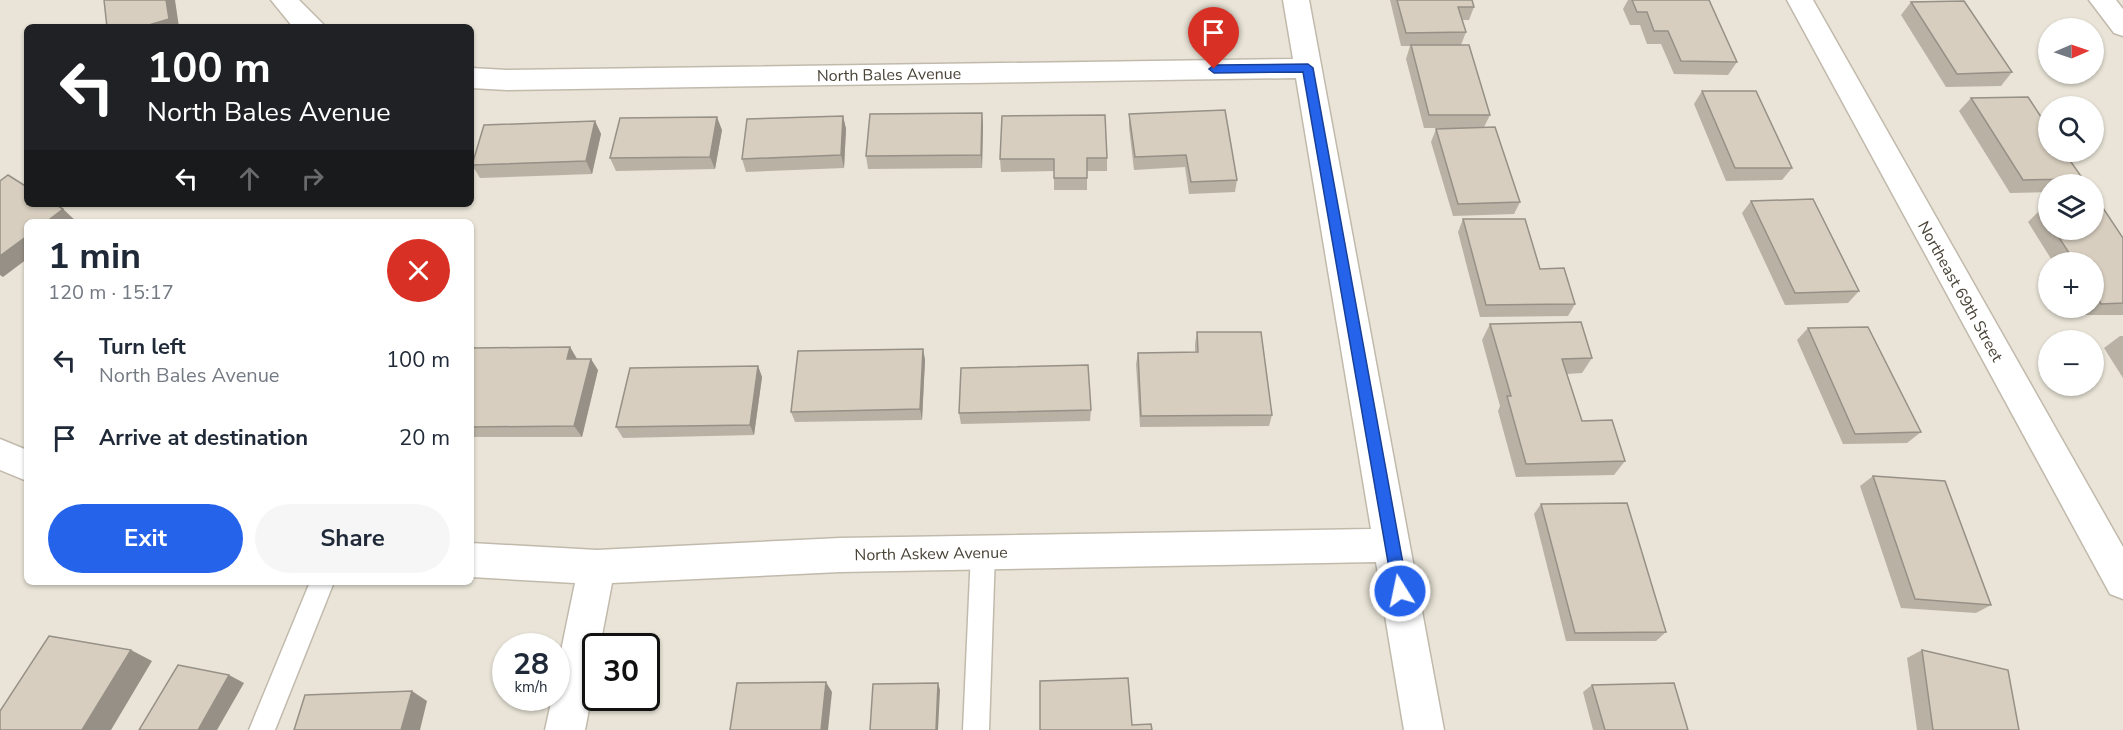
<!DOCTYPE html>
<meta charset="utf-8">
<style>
:root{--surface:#fff;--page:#f6f6f7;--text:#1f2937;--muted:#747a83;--accent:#2563eb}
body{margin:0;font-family:"Nunito Sans",sans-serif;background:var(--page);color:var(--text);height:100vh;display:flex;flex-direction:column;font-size:22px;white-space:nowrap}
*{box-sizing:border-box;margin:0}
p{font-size:20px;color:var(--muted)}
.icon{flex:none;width:33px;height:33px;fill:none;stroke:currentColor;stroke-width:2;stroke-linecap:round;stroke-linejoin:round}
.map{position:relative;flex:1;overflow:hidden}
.drawer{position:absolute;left:24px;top:219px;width:450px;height:366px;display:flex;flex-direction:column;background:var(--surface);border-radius:9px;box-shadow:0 2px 4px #0004}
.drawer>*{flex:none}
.top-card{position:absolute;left:24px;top:24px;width:450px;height:183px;border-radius:9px;box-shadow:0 2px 4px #0004;background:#202124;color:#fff;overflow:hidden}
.needle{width:39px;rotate:88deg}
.controls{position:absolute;left:2038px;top:18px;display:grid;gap:12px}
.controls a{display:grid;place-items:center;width:66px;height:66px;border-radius:50%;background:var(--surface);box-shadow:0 2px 4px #0004;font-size:30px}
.speed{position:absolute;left:492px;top:633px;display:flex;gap:12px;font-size:30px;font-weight:700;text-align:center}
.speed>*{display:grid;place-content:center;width:78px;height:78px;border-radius:50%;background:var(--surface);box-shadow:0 2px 4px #0004;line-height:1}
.speed small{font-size:15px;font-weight:400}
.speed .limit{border:3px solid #111;border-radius:9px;background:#fff;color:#111}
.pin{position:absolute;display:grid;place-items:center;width:51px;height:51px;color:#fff;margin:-62px -26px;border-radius:50% 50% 50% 0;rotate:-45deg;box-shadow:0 0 6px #0007}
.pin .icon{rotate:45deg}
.me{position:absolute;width:66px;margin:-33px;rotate:350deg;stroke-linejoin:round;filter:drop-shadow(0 0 4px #0008)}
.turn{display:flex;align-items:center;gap:21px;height:126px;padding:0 24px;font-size:27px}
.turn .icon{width:78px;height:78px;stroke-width:2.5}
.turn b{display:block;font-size:42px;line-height:51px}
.lanes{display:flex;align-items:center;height:57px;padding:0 24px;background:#0003;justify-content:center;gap:30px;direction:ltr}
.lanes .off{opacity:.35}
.round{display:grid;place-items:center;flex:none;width:63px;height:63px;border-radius:32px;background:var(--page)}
.headline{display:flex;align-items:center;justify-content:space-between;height:102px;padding:0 24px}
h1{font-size:36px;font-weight:700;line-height:45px}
.primary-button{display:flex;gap:12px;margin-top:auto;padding:12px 24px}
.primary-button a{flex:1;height:69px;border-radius:36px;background:var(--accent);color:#fff;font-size:24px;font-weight:700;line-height:69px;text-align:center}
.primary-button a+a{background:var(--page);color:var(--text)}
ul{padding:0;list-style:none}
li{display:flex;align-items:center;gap:18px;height:78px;padding:0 24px}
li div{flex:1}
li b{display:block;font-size:22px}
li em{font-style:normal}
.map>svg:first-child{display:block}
</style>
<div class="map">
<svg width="2123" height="730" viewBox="0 0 2123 730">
<rect width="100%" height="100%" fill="#f5f2e9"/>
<path fill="#e9e4d7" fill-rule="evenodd" d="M0,0h2123v730h-2123zM27,27h444v177h-444zM2049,28h45v46h-45zM2049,106h45v46h-45zM2049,184h45v46h-45zM27,222h444v360h-444zM2049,262h45v46h-45zM2049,340h45v46h-45zM506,646h50v52h-50zM596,646h50v52h-50z"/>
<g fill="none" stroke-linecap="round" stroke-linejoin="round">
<g stroke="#c1baac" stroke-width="3">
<path id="lane" d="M983,541l8,3 4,8 -6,178h-26l8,-178 4,-8z
M310,582h24l-59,148h-26z"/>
</g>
<g stroke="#c1baac" stroke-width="3">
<path id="street" d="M271,0h28l27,27h-33z
M1283,0h26l135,730h-40l-28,-168 -536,10 -228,11 -12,63h-4v27l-11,57h-40l7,-32h4v-23l19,-92 -104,-6v-34l126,7 243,-12 531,-9 -75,-451 -789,12 -36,-2v-20l36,2 786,-11z
M1787,0h26l310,547v52l-13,-5z
M2089,0h27l7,9v27l-9,-3z
M0,439l27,11v31l-27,-11z"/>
</g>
<use href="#lane" fill="#fff" fill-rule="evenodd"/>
<use href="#street" fill="#fff" fill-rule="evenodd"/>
</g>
<path fill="#b9b1a4" d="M1390,0h82l2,7 -5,13h-7l4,12 -5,13 29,70 -6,12 36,75 -6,12 -61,2 -22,-74 5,-13 43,-1h-55l-18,-69 4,-13h-9z
M1628,0h81l28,62 -9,13 -54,-1 -13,-30h-14l-7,-19h-10l-7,-16z
M1911,2l101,70 -11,14 -55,1 -45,-72z
M1702,91l90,77 -10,12 -56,1 -32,-77z
M1971,98l112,81 -6,5h-28v8l-39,1 -51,-82z
M982,113l1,13 -1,42 -114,1 -2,-13z
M1129,114l108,66 -2,12 -46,2 -4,-27 -51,3 -5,-43z
M843,116l3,13 -2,39 -98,4 -4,-13z
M595,121l6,13 -9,40 -112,4 -8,-13z
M722,130l-7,39 -99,2 -6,-13z
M1107,158v13h-20v19h-33v-19l-53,1 -1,-13z
M1751,201l108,90 -11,12 -63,2 -43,-92z
M2041,209h8v21h45l29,8v77h-37l-5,-7h13v-46h-41l-25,-40z
M1463,219l112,85 -7,12 -88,1 -22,-85z
M1490,324l102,34 -10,15 -15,1 15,47 43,40 -11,14 -98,2 -18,-66 2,-5 -18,-66z
M1808,328l113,104 -14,11 -64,1 -46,-104z
M1197,332l75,83 -3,11 -129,1 -4,-63 2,-11 57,-1v-8z
M2120,336h3v42l-19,-30z
M570,347l7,12 21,11 -16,67h-111v-84z
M923,349l2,11 -3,60 -127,2 -4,-10z
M758,366l4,11 -8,58 -131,3 -7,-11z
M1091,410l-1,11 -129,3 -2,-11z
M1873,476l118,129 -15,8 -75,-5 -41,-122z
M1541,504l125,128 -10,9h-90l-32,-127z
M1922,650l97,80h-102l-10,-72z
M1592,685l96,45h-95l-10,-38z"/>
<path fill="#969086" d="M166,0h9l4,27h-37z
M982,113l1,13 -1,42 -1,-13z
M843,116l3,13 -2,39 -3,-13z
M717,117l5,13 -7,39 -5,-12z
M595,121l6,13 -9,40 -6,-13z
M63,209l14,13h-31z
M27,236v23l-24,18 -3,-2v-19z
M570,347l7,12 -3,11 -7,-11z
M923,349l2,11 -3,60 -2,-11z
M591,359l7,11 -16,67 -8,-11z
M758,366l4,11 -8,58 -4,-10z
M131,650l21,11 -41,69h-29z
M229,675l15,8 -27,47h-19z
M826,682l6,10 -4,38h-7z
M938,683l2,7 -2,40h-2z
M412,691l15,10 -7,29h-19z"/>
<path fill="#d7cebf" stroke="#969086" stroke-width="1.5" d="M104,0h62l3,19 -27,8h-35z
M1397,0h75l2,7h-16l8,25 -60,1z
M1632,0h77l28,62 -56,-1 -13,-30h-14l-7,-19h-10z
M1964,1l48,71 -55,2 -46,-72z
M1411,45h58l21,70h-61z
M1702,91h54l36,77h-57z
M2028,97l21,32v23h15l19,27 -60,1 -52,-82z
M1225,110l12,70 -46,2 -5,-27 -51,2 -6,-43z
M982,113l-1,42 -115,1 4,-42z
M1105,115l2,43h-20v20h-33v-19h-54l2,-43z
M843,116l-2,39 -99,4 5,-40z
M717,117l-7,40 -100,1 10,-40z
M595,121l-9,40 -114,4 12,-40z
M1495,127l25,75 -62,2 -22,-75z
M8,175l19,12v17h28l8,5 -17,13h-19v14l-27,20v-75z
M1813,199l46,92 -64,2 -44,-92z
M2094,208h9l20,30v65l-22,1 -7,-12v-30h-19l-21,-32h40z
M2041,209h8v12z
M1463,219h62l15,50 24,-1 11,36 -89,1z
M1581,322l11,36 -30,1 20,62 30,-1 13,41 -99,3 -19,-68h4l-21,-72z
M1868,327l53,105 -66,2 -47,-106z
M1197,332h64l11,83 -131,1 -3,-63 60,-1z
M570,347l-3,12h24l-17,67 -103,1v-74l2,-5z
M923,349l-3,60 -129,3 7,-61z
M1088,365l3,45 -132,3 2,-45z
M758,366l-8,59 -134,2 14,-59z
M1873,476l72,5 46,124 -76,-6z
M1627,503l39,129 -91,1 -34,-129z
M49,636l82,14 -49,80h-82v-19z
M1922,650l86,20 11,60h-86z
M178,665l51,10 -31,55h-59z
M1128,678l4,47 19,-1 1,6h-112v-49z
M826,682l-5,48h-91l7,-47z
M938,683l-2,47h-66l3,-46z
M1674,683l14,47h-83l-13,-45z
M412,691l-11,39h-107l11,-35z"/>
<path fill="#2563eb" stroke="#184099" stroke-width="1.5" d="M1308,64l5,4 95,523 -2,5 -6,2 -5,-2 -2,-5 -90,-519 -89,1 -5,-4 5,-4z"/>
<g text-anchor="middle" stroke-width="4.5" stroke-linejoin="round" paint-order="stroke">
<g font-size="16" fill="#494337" stroke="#fff">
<text transform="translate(889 74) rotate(-1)" y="6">North Bales Avenue</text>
<text transform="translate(1961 291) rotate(61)" y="6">Northeast 69th Street</text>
<text transform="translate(931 553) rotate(-1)" y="6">North Askew Avenue</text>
</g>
</g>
</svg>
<div class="controls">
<a><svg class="needle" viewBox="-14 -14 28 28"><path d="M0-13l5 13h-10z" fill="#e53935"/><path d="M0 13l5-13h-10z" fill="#747a83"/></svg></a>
<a><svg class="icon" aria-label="search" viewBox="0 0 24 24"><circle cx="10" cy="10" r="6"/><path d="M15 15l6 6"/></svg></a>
<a><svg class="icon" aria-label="layers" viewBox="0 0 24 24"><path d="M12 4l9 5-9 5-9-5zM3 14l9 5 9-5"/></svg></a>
<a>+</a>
<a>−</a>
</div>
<div class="speed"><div>28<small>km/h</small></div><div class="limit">30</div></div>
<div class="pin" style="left:1214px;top:69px;background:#d93025"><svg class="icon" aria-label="arrive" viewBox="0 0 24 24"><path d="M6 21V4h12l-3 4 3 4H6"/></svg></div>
<svg class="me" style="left:1400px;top:591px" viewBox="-20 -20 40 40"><circle r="17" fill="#2563eb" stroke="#fff" stroke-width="3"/><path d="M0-11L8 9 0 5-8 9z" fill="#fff"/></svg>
<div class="top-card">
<div class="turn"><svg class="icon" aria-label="left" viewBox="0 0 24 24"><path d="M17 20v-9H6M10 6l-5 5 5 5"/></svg><div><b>100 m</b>North Bales Avenue</div></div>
<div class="lanes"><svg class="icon" aria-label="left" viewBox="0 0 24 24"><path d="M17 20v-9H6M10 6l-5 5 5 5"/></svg><svg class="icon off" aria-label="ahead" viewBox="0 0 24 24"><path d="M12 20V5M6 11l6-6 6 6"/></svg><svg class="icon off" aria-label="right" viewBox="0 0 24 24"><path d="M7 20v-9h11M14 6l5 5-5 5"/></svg></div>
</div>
<section class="drawer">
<div class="headline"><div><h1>1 min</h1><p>120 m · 15:17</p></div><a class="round" style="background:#d93025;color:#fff"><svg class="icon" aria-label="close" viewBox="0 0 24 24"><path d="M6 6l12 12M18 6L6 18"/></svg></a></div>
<ul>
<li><svg class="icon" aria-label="left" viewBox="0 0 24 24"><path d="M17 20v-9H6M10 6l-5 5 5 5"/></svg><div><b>Turn left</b><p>North Bales Avenue</p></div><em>100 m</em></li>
<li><svg class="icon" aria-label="arrive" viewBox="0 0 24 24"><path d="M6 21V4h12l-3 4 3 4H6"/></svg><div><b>Arrive at destination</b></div><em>20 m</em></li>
</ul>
<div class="primary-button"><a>Exit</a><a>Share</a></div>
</section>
</div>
